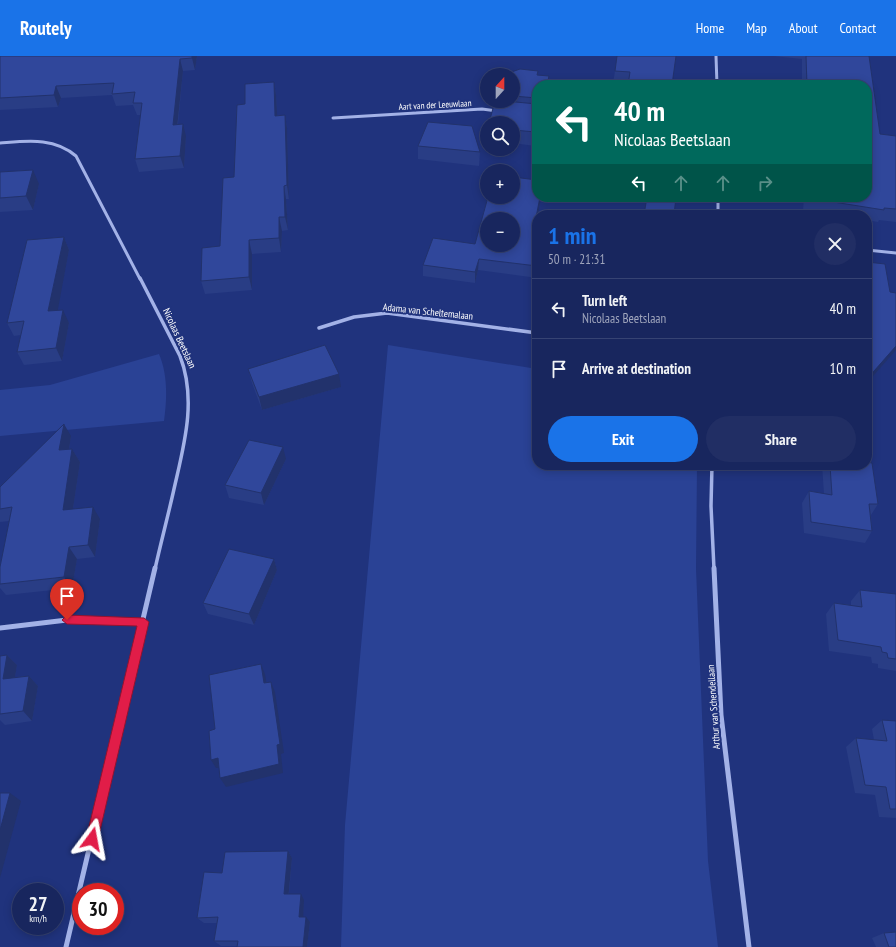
<!DOCTYPE html>
<meta charset="utf-8">
<style>
:root{--surface:#18265e;--page:#212e64;--text:#f1f3f6;--muted:#9fa5bc;--line:#364373;--accent:#1a73e8}
body{margin:0;font-family:"PT Sans Narrow",sans-serif;background:var(--page);color:var(--text);height:100vh;display:flex;flex-direction:column;font-size:15px;white-space:nowrap}
*{box-sizing:border-box;margin:0}
p{font-size:13px;color:var(--muted)}
.icon{flex:none;width:22px;height:22px;fill:none;stroke:currentColor;stroke-width:2;stroke-linecap:round;stroke-linejoin:round}
.map{position:relative;flex:1;overflow:hidden}
.panel{position:absolute;left:532px;top:154px;width:340px;height:260px;display:flex;flex-direction:column;background:var(--surface);border-radius:16px;box-shadow:0 2px 10px #0003,0 0 0 1px var(--line)}
.panel>*{flex:none}
.top-card{position:absolute;left:532px;top:24px;width:340px;height:122px;border-radius:16px;box-shadow:0 2px 10px #0003,0 0 0 1px var(--line);background:#00695c;color:#fff;overflow:hidden}
.needle{width:26px;rotate:21deg}
.tools{position:absolute;left:480px;top:12px;display:grid;gap:8px}
.tools a{display:grid;place-items:center;width:40px;height:40px;border-radius:50%;background:var(--surface);box-shadow:0 2px 10px #0003,0 0 0 1px var(--line);font-size:20px}
.speed{position:absolute;left:12px;top:827px;display:flex;gap:8px;font-size:20px;font-weight:700;text-align:center}
.speed>*{display:grid;place-content:center;width:52px;height:52px;border-radius:50%;background:var(--surface);box-shadow:0 2px 10px #0003,0 0 0 1px var(--line);line-height:1}
.speed small{font-size:10px;font-weight:400}
.speed .limit{border:6px solid #d22;background:#fff;color:#111}
.pin{position:absolute;display:grid;place-items:center;width:34px;height:34px;color:#fff;margin:-41px -17px;border-radius:50% 50% 50% 0;rotate:-45deg;box-shadow:0 0 4px #0007}
.pin .icon{rotate:45deg}
.me{position:absolute;width:44px;margin:-22px;rotate:13deg;stroke-linejoin:round;filter:drop-shadow(0 0 3px #0008)}
.turn{display:flex;align-items:center;gap:14px;height:84px;padding:0 16px;font-size:18px}
.turn .icon{width:52px;height:52px;stroke-width:2.5}
.turn b{display:block;font-size:28px;line-height:34px}
.lanes{display:flex;align-items:center;height:38px;padding:0 16px;background:#0003;justify-content:center;gap:20px;direction:ltr}
.lanes .off{opacity:.35}
.round{display:grid;place-items:center;flex:none;width:42px;height:42px;border-radius:21px;background:var(--page)}
.head{display:flex;align-items:center;justify-content:space-between;height:68px;padding:0 16px}
h1{font-size:24px;font-weight:700;line-height:30px;color:var(--accent)}
.primary-button{display:flex;gap:8px;margin-top:auto;padding:8px 16px}
.primary-button a{flex:1;height:46px;border-radius:24px;background:var(--accent);color:#fff;font-size:16px;font-weight:700;line-height:46px;text-align:center}
.primary-button a+a{background:var(--page);color:var(--text)}
ul{padding:0;list-style:none}
li{display:flex;align-items:center;gap:12px;height:60px;padding:0 16px;border-top:1px solid var(--line)}
li div{flex:1}
li b{display:block;font-size:15px}
li em{font-style:normal}
header{display:flex;align-items:center;gap:24px;box-sizing:border-box;height:56px;padding:0 20px;background:var(--accent);color:#fff}
header strong{font-size:19px}
nav{display:flex;gap:22px;margin-inline-start:auto;font-size:14px}
.map>svg:first-child{display:block}
</style>
<header>
<strong>Routely</strong>
<nav><a>Home</a><a>Map</a><a>About</a><a>Contact</a></nav>
</header>
<div class="map">
<svg width="896" height="891" viewBox="0 0 896 891">
<rect width="100%" height="100%" fill="#20337d"/>
<path fill="#2a4295" d="M388,289l149,24v96h160l-1,104 12,292 10,86h-377l4,-122z
M159,298c9,21 8,45 5,67l-164,15v-46l50,-5z"/>
<g fill="none" stroke-linecap="round" stroke-linejoin="round">
<path stroke="#a3b2e7" stroke-width="3" d="M716,0l1,29
M333,62l149,-9 15,2
M0,87c27,-2 54,-6 76,13l64,123
M718,141v18
M867,194l29,3"/>
<path stroke="#a3b2e7" stroke-width="3.5" d="M140,222l40,78c17,44 4,89 -6,133 -6,27 -13,53 -19,80
M319,272l35,-11 33,-4 150,20
M712,409l-1,41 3,63"/>
<path stroke="#a3b2e7" stroke-width="5" d="M714,512l7,147 28,232
M0,572l67,-8 77,2
M66,891l89,-379"/>
</g>
<path fill="#293d85" d="M0,0h197l-2,14 -12,1 -5,53 8,12 -2,32 -45,4 -4,-13 6,-44h-4l-4,-10 -17,1 -4,-11 -51,3 -3,9 -58,3z
M676,0l-48,29 -15,-2 2,-12z
M773,0h96l11,78 16,2v86l-17,-2 -1,2 -11,-2v-5h-33l-31,-5 1,-13h63v-112h-65v-26z
M538,15l-1,66 -2,9 -22,-3v-20l-18,-22h18v-26z
M274,26l2,13 1,20h8l2,13 2,71h-3l2,31 -6,1 -1,21 -29,2v36l-47,4 -4,-13 19,-35 14,-69 11,-73z
M418,90l62,6 -1,14 -61,-7z
M0,116l39,12 -6,26 -33,2z
M541,141l-3,18h-1v5l-4,18 4,1v39l-59,-8 -3,13 -52,-7v-11l52,-21z
M647,141h29l-2,18h-30z
M64,181l5,13 -12,61 12,12 -7,38 -38,4 -7,-13 4,-17 -7,1 -7,-13z
M248,313l93,18 -79,23 -10,-27z
M71,380l-2,14 3,-1 8,13 -7,47 27,10 -5,38 -18,2 -5,29 -66,7 -6,-7v-21l9,-46 -9,1v-35z
M286,403l-22,46 -35,-7 -4,-13z
M822,409h45l11,39 -7,11 1,16 -7,12 -61,-10 -2,-30 7,-12 15,3z
M274,503l3,11 -23,55 -46,-11 -5,-11z
M860,534l36,4v77l-18,-3v-4l-6,-1 -1,-6 -42,-6 -3,-37 8,-11 17,2v-4z
M7,599l10,10 -2,12 14,-1 9,10 -6,35 -27,4 -5,-5v-64z
M882,664l14,1v97l-17,-1 -4,-22 -20,-2 -9,-46 10,-9 18,2 -2,-11z
M288,795l4,7 -3,36 15,6 -1,17 7,5 -3,25h-70v-1h-16l-7,-5 3,-18h-13l-7,-5 25,-45z
M884,877l12,14h-20l-4,-9z"/>
<path fill="#22326c" d="M192,0h5l-2,14 -3,-12z
M180,3l3,12 -7,66 -3,-12z
M274,26l2,13 2,34 -3,-13z
M56,30l5,12 -3,9 -4,-12z
M285,59l2,13 2,71 -2,-14z
M183,68l3,12 -2,32 -4,-12z
M537,73v8l-2,9 1,-14z
M33,114l6,14 -6,26 -7,-14z
M284,130l2,13 2,31 -3,-13z
M540,141h1l-3,18h-1v5l-6,29 1,-11z
M279,161l3,14 -1,21 -2,-14z
M64,181l5,13 -14,75 -7,-14z
M249,184l3,14v36l-3,-13z
M479,203l-1,11 -3,13v-11z
M63,254l6,13 -7,38 -6,-13z
M896,290v4l-29,33v-4z
M339,318l2,13 -79,23 -3,-13z
M64,368l7,12 -4,27 -8,-13z
M283,391l3,12 -22,46 -3,-12z
M72,393l8,13 -9,60 -8,-12z
M93,451l7,12 -5,38 -7,-12z
M69,491l8,12 -5,29 -8,-11z
M274,503l3,11 -23,55 -5,-11z
M7,599l10,10 -4,24 -10,-10z
M261,608l4,10 3,19 -4,-10z
M29,620l9,10 -6,35 -9,-10z
M271,626l4,10 9,61 -3,1 2,19 -57,14 -6,-9 57,-33z
M218,702l6,9 -8,1 -5,-8z
M10,737l11,8 -21,77v-48z
M288,795l4,7 -4,42 -4,-6z
M301,838l3,6 -1,23 -4,-6z
M306,861l4,5 -3,25h-4z"/>
<path fill="#30479b" stroke="#22326c" fill-rule="evenodd" d="M0,0h192v2l-12,1 -7,66 10,-1 -3,32 -45,3 7,-56h-9l2,-11 -23,2 2,-11 -58,3 -2,9 -54,3z
M617,0h59l-4,29h-44l2,-13 -15,-1z
M806,0h63l11,78 16,2v73l-12,-1v2l-76,-12v-1h59v-112h-60z
M520,13l18,2 -1,4 12,1 -2,9h-10v13l-24,-2v-21h-10z
M274,26l1,34 10,-1 2,70 -3,1 1,31h-6v21l-30,2v37l-48,4 1,-33 18,-2 3,-68 11,-1 3,-72 8,-1v-20z
M495,45h10l32,3v25l-1,3 -23,-2v-7h-24z
M428,66l44,4 8,26 -62,-6z
M33,114l-7,26 -26,2v-26z
M513,121l24,3v17h3l-8,41 5,1v27l-58,-7 -4,13 -52,-7 10,-27 42,6 13,-47h25zM487,163h26v26h-26z
M647,141h29l-2,18h-30z
M64,181l-16,74 15,-1 -7,38 -39,4 7,-31 -17,2 20,-83z
M867,206l18,2 5,28 6,1v53l-29,33z
M325,289l14,29 -80,23 -11,-28z
M64,368l-5,26 13,-1 -9,61 30,-3 -5,38 -19,2 -5,30 -64,7v-17l12,-60 -12,2v-22z
M249,384l34,7 -22,46 -36,-8z
M867,406l5,1 6,41h-9l3,27 -61,-9 -2,-31 23,4 -2,-30h37z
M229,493l45,10 -25,55 -46,-11z
M860,534l36,4v65l-8,-1 -1,-5 -5,-1 -1,-5 -43,-7 -4,-37 28,4z
M7,599l-4,24 26,-3 -6,35 -23,3v-58z
M261,608l3,19 7,-1 9,62 -3,1 2,19 -59,14 -2,-20 -7,2 -2,-29 6,-2 -6,-54z
M882,664l14,1v88h-6l-4,-22 -21,-2 -9,-47 31,3z
M0,737h10l-10,37z
M288,795l-4,43h17l-2,23h7l-3,30h-66l1,-6h-24l4,-24 -21,1 7,-46 18,1 3,-21z
M896,876v15h-7l-5,-14z"/>
<path fill="#e11d48" stroke="#92132f" d="M67,559l77,3 5,4 -51,217 -2,4 -4,2 -4,-2 -2,-4 51,-213 -70,-2 -5,-4z"/>
<g text-anchor="middle" stroke-width="4" stroke-linejoin="round" paint-order="stroke">
<g font-size="9" fill="#fff" stroke="#20337d">
<text transform="translate(435 49) rotate(-3)" y="3">Aart van der Leeuwlaan</text>
</g>
<g font-size="10" fill="#fff" stroke="#20337d">
<text transform="translate(428 255) rotate(6)" y="4">Adama van Scheltemalaan</text>
<text transform="translate(180 282) rotate(65)" y="4">Nicolaas Beetslaan</text>
<text transform="translate(713 651) rotate(-94)" y="4">Arthur van Schendellaan</text>
</g>
</g>
</svg>
<div class="tools">
<a><svg class="needle" viewBox="-14 -14 28 28"><path d="M0-13l5 13h-10z" fill="#e53935"/><path d="M0 13l5-13h-10z" fill="#9fa5bc"/></svg></a>
<a><svg class="icon" aria-label="search" viewBox="0 0 24 24"><circle cx="10" cy="10" r="6"/><path d="M15 15l6 6"/></svg></a>
<a>+</a>
<a>−</a>
</div>
<div class="speed"><div>27<small>km/h</small></div><div class="limit">30</div></div>
<div class="pin" style="left:67px;top:564px;background:#d93025"><svg class="icon" aria-label="arrive" viewBox="0 0 24 24"><path d="M6 21V4h12l-3 4 3 4H6"/></svg></div>
<svg class="me" style="left:92px;top:783px" viewBox="-20 -20 40 40"><path d="M0-17L14 15 0 8-14 15z" fill="#e11d48" stroke="#fff" stroke-width="4"/></svg>
<div class="top-card">
<div class="turn"><svg class="icon" aria-label="left" viewBox="0 0 24 24"><path d="M17 20v-9H6M10 6l-5 5 5 5"/></svg><div><b>40 m</b>Nicolaas Beetslaan</div></div>
<div class="lanes"><svg class="icon" aria-label="left" viewBox="0 0 24 24"><path d="M17 20v-9H6M10 6l-5 5 5 5"/></svg><svg class="icon off" aria-label="ahead" viewBox="0 0 24 24"><path d="M12 20V5M6 11l6-6 6 6"/></svg><svg class="icon off" aria-label="ahead" viewBox="0 0 24 24"><path d="M12 20V5M6 11l6-6 6 6"/></svg><svg class="icon off" aria-label="right" viewBox="0 0 24 24"><path d="M7 20v-9h11M14 6l5 5-5 5"/></svg></div>
</div>
<section class="panel">
<div class="head"><div><h1>1 min</h1><p>50 m · 21:31</p></div><a class="round"><svg class="icon" aria-label="close" viewBox="0 0 24 24"><path d="M6 6l12 12M18 6L6 18"/></svg></a></div>
<ul>
<li><svg class="icon" aria-label="left" viewBox="0 0 24 24"><path d="M17 20v-9H6M10 6l-5 5 5 5"/></svg><div><b>Turn left</b><p>Nicolaas Beetslaan</p></div><em>40 m</em></li>
<li><svg class="icon" aria-label="arrive" viewBox="0 0 24 24"><path d="M6 21V4h12l-3 4 3 4H6"/></svg><div><b>Arrive at destination</b></div><em>10 m</em></li>
</ul>
<div class="primary-button"><a>Exit</a><a>Share</a></div>
</section>
</div>
